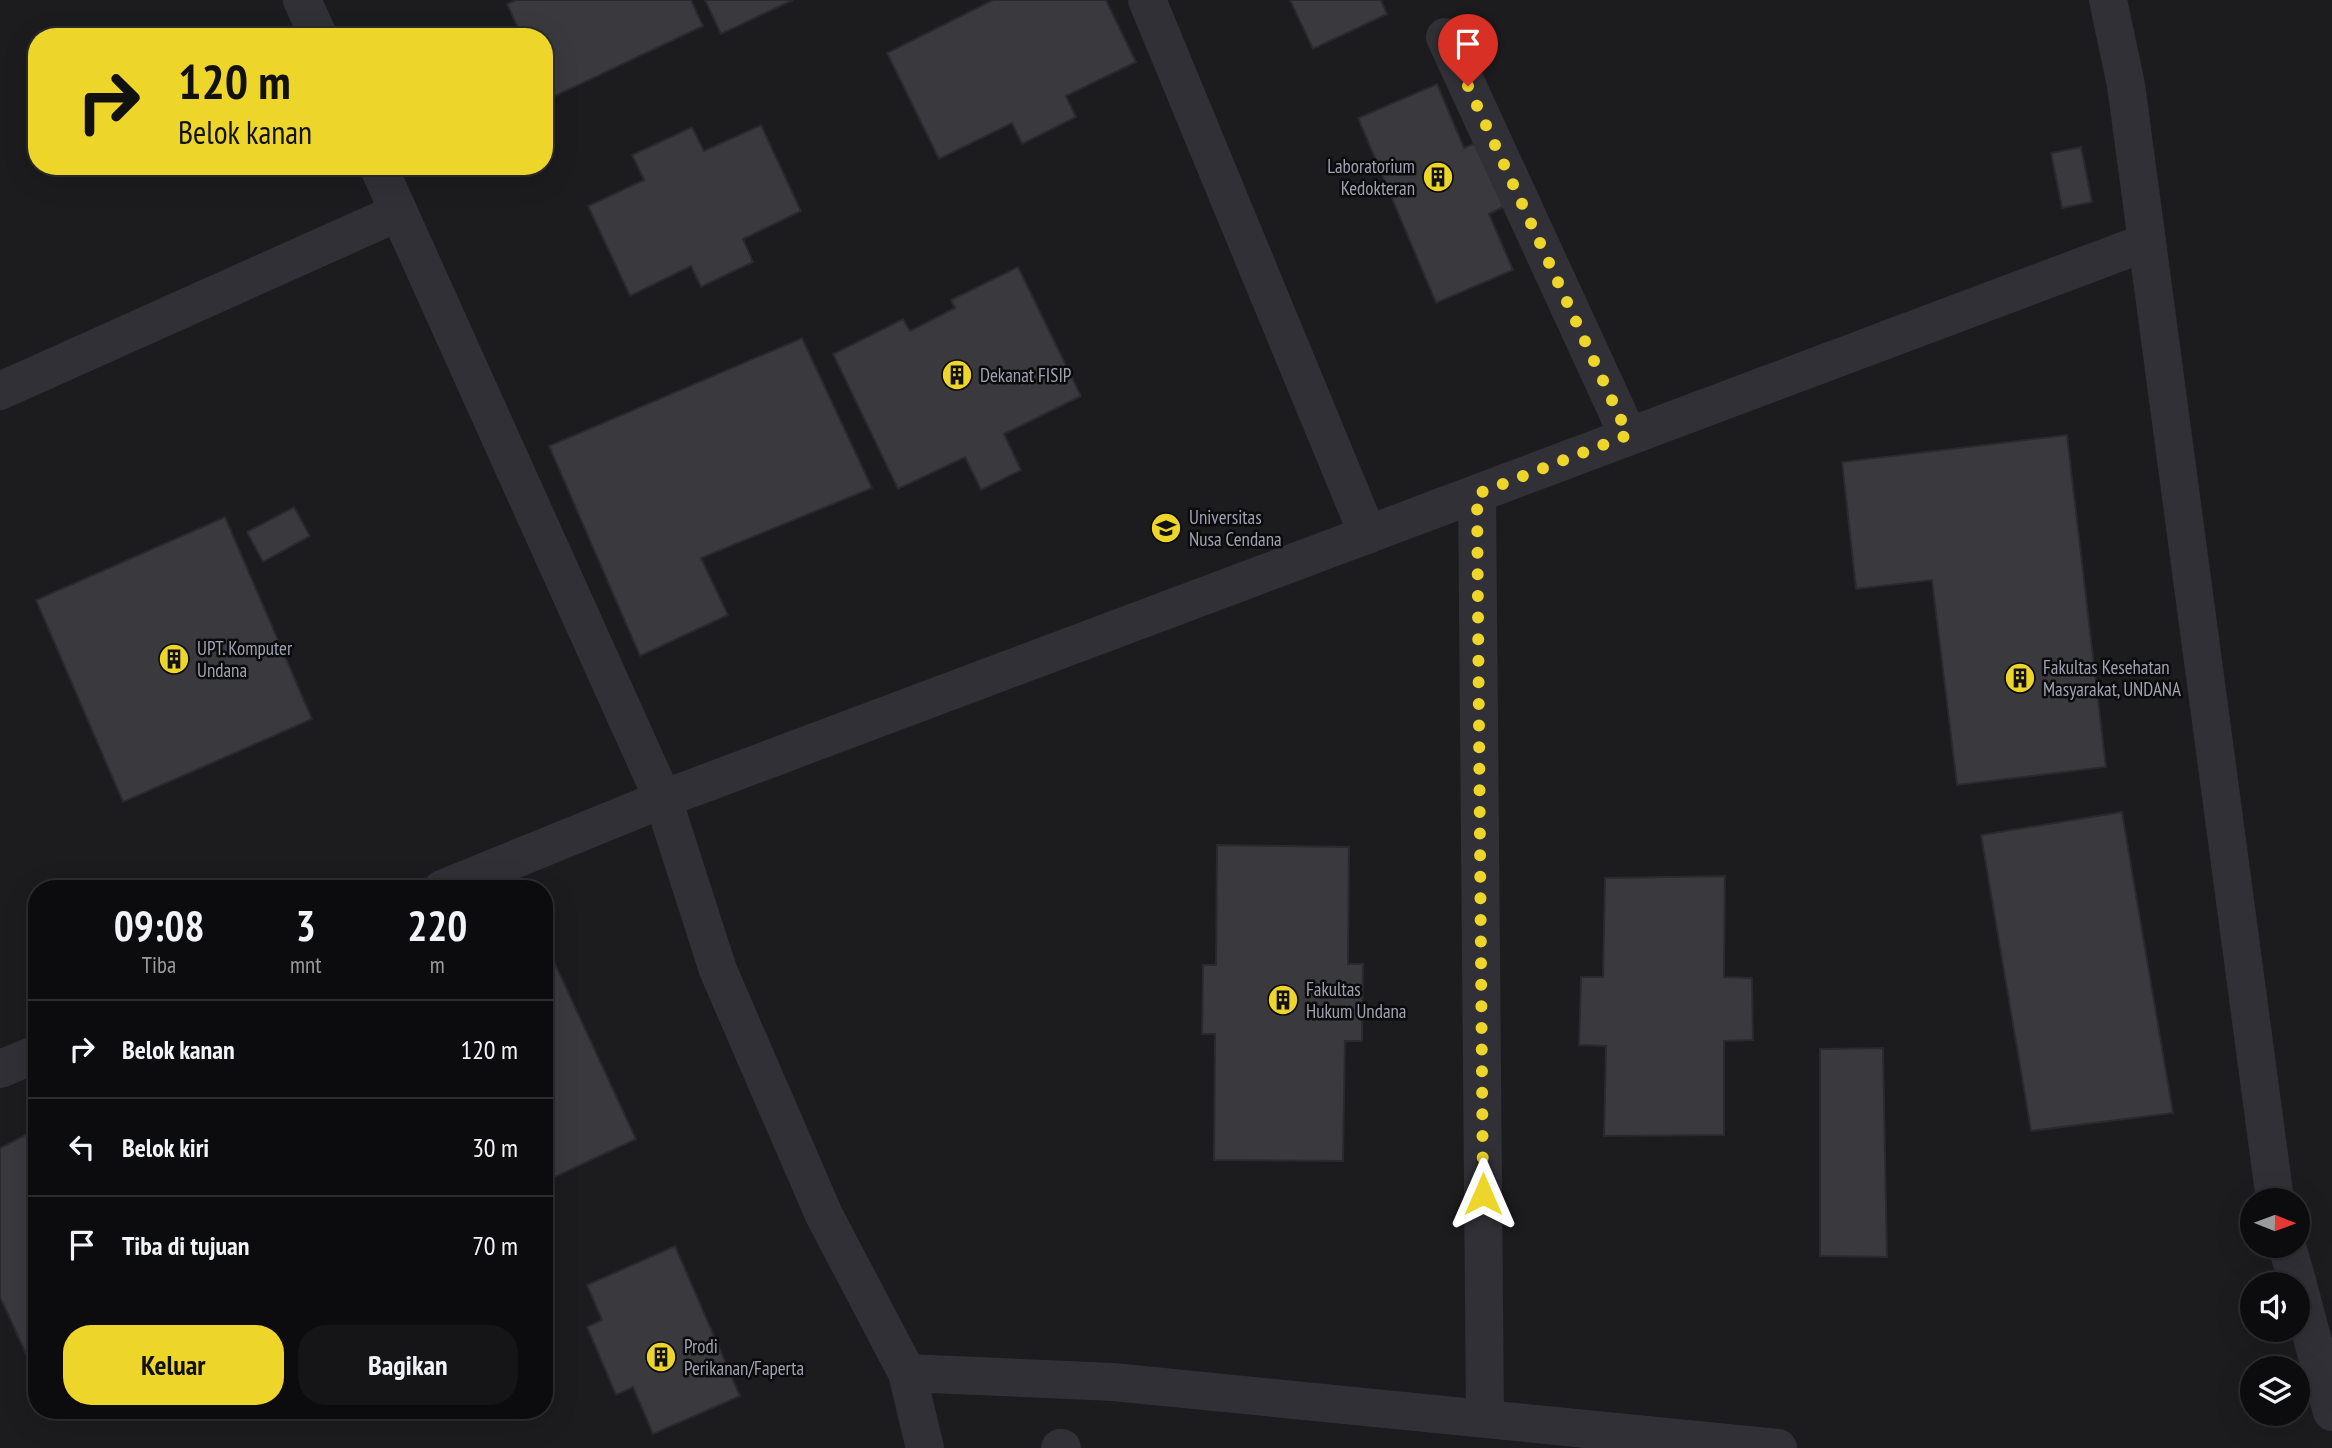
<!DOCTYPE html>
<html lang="id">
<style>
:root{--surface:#0c0b0d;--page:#151416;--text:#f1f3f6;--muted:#9a9b9d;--line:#2c2b2e;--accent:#eed529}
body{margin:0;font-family:"PT Sans Narrow",sans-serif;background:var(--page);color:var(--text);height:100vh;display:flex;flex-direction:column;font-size:26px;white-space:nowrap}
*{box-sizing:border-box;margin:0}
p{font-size:23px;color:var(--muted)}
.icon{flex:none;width:38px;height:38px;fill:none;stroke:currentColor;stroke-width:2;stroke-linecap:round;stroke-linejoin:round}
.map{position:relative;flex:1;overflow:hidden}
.sheet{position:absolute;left:28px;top:880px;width:525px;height:539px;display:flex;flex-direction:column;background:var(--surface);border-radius:28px;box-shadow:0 7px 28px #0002,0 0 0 2px var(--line)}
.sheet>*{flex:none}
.guide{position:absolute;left:28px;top:28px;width:525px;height:147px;border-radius:28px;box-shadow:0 7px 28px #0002,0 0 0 2px var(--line);background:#eed529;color:#111;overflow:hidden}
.needle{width:46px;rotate:91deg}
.controls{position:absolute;left:2240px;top:1188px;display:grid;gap:14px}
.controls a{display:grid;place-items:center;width:70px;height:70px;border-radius:50%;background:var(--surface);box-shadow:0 7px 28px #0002,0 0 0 2px var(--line);font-size:35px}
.pin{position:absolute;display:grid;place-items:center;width:60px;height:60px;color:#fff;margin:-72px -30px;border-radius:50% 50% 50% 0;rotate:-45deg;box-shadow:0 0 7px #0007}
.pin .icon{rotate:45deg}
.me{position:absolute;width:77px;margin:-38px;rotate:0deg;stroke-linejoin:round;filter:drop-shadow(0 0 5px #0008)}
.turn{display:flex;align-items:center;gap:24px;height:147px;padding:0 35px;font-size:32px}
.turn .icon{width:91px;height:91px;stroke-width:2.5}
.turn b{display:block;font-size:49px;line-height:60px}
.eta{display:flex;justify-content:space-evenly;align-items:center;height:119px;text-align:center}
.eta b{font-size:42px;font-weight:800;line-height:49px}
.action{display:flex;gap:14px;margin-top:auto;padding:14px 35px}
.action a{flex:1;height:80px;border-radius:28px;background:var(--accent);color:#111;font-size:28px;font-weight:800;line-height:80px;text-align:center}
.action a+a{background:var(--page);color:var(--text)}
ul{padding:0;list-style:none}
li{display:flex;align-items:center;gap:21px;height:98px;padding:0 35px;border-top:2px solid var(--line)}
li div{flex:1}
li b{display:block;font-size:26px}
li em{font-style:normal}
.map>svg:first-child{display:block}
</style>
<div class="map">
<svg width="2332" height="1448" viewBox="0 0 2332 1448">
<rect width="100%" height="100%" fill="#100f11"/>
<path fill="#1c1b1e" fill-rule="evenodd" d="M0,0h2332v1448h-2332zM37,37h507v129h-507zM37,889h507v521h-507zM2252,1200h46v46h-46zM2252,1284h46v46h-46zM2252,1368h46v46h-46z"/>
<path fill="#3a393e" stroke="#2a292d" stroke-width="2" d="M516,0h175l12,26 -152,72 -7,-14v-47h-22l-15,-33z
M705,0h88l-72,34z
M993,0h113l30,62 -70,34 10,21 -54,27 -10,-21 -73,36 -52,-106z
M1290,0h91l6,14 -74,35z
M1437,84l27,64 14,-6 27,64 -16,8 24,56 -77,33 -78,-185z
M761,125l40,86 -58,28 10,23 -52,25 -10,-21 -61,30 -42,-90 56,-26 -12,-25 60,-28 12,24z
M2081,147l11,55 -30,6 -11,-55z
M1018,267l63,129 -77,38 17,36 -40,20 -16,-33 -67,32 -65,-135 70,-35 7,12 45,-23 -4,-8z
M802,338l70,150 -171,70 27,57 -88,41 -91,-210z
M2067,435l39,332 -149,18 -25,-205 -76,9 -14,-127z
M294,507l16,29 -47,26 -16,-30z
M225,517l87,202 -189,83 -87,-202z
M2122,812l51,301 -142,18 -50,-296z
M1217,845l132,2 -1,117h15l-1,77h-17l-2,120 -129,-1 1,-126h-13l1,-69h13z
M1725,876l-1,101 28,1 1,62 -29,1v94l-120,1 2,-90 -27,-1 2,-68h22l2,-99z
M544,940l92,199 -92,43z
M1883,1048l4,209 -67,-1v-207z
M37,1129v249l-37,-81v-149z
M675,1246l65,150 -87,38 -20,-47 -17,8 -29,-68 15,-7 -15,-35z"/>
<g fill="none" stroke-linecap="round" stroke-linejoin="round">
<path stroke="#313036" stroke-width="38" d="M302,0l17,37
M1147,0l221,535
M2108,0l18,85 149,1115
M1445,37l183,398
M378,166l285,633 55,171 106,245 83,158 18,75
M0,391l399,-179
M1477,494l8,923
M442,889l221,-90 1484,-557
M0,1069l37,-15
M2287,1246l11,38
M2298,1285l34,127
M907,1373l206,9 665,66
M1060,1448h2"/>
</g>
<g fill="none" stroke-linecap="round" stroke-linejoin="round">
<path stroke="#eed529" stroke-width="12" stroke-dasharray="0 21.6" d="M1468,86l160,349 -151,59 6,700"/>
</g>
<defs>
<g id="building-disc" transform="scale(1.575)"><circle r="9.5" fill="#eed529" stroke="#0b0a0c"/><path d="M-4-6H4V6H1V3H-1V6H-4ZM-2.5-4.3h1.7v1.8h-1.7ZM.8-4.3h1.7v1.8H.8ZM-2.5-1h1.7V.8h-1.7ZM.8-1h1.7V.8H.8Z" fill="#111"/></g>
<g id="university-disc" transform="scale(1.575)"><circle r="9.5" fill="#eed529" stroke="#0b0a0c"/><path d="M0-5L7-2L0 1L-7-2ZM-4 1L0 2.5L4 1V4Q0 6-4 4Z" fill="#111"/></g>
</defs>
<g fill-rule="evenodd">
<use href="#building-disc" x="1438" y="177"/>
<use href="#building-disc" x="957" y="375"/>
<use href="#university-disc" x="1166" y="528"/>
<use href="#building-disc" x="174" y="659"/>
<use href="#building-disc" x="2020" y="678"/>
<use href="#building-disc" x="1283" y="1000"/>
<use href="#building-disc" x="661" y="1357"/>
</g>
<g text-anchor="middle" stroke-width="5" stroke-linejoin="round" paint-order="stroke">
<g font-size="19" fill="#a0a2b1" stroke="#0b0a0c" text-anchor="start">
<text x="1415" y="173" text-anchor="end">Laboratorium<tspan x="1415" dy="22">Kedokteran</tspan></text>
<text x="980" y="382">Dekanat FISIP</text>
<text x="1189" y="524">Universitas<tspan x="1189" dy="22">Nusa Cendana</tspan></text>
<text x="197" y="655">UPT. Komputer<tspan x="197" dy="22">Undana</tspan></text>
<text x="2043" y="674">Fakultas Kesehatan<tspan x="2043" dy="22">Masyarakat, UNDANA</tspan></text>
<text x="1306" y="996">Fakultas<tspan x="1306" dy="22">Hukum Undana</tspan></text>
<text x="684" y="1353">Prodi<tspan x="684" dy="22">Perikanan/Faperta</tspan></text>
</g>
</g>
</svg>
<div class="controls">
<a><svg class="needle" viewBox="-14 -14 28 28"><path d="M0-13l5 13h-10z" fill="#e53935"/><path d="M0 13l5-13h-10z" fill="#9a9b9d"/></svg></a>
<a><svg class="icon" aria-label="sound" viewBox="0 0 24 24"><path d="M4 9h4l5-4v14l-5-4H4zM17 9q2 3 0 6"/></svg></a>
<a><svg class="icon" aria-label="layers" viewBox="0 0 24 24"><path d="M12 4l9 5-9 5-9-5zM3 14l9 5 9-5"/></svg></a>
</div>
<div class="pin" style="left:1468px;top:86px;background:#d93025"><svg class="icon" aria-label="arrive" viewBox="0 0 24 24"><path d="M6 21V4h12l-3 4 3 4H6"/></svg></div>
<svg class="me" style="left:1483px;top:1194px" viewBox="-20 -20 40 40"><path d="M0-17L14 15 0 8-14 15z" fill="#eed529" stroke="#fff" stroke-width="4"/></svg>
<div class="guide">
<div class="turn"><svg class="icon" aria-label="right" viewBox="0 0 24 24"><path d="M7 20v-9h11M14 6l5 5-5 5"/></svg><div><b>120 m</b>Belok kanan</div></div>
</div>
<section class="sheet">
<div class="eta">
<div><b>09:08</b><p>Tiba</p></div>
<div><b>3</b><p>mnt</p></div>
<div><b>220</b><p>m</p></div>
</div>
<ul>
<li><svg class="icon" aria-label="right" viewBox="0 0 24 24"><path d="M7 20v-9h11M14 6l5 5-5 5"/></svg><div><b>Belok kanan</b></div><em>120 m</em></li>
<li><svg class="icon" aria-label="left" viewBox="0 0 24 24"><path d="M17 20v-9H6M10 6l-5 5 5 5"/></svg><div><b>Belok kiri</b></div><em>30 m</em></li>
<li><svg class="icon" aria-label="arrive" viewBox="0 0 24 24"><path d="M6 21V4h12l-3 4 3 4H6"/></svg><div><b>Tiba di tujuan</b></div><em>70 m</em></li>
</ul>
<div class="action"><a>Keluar</a><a>Bagikan</a></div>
</section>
</div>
